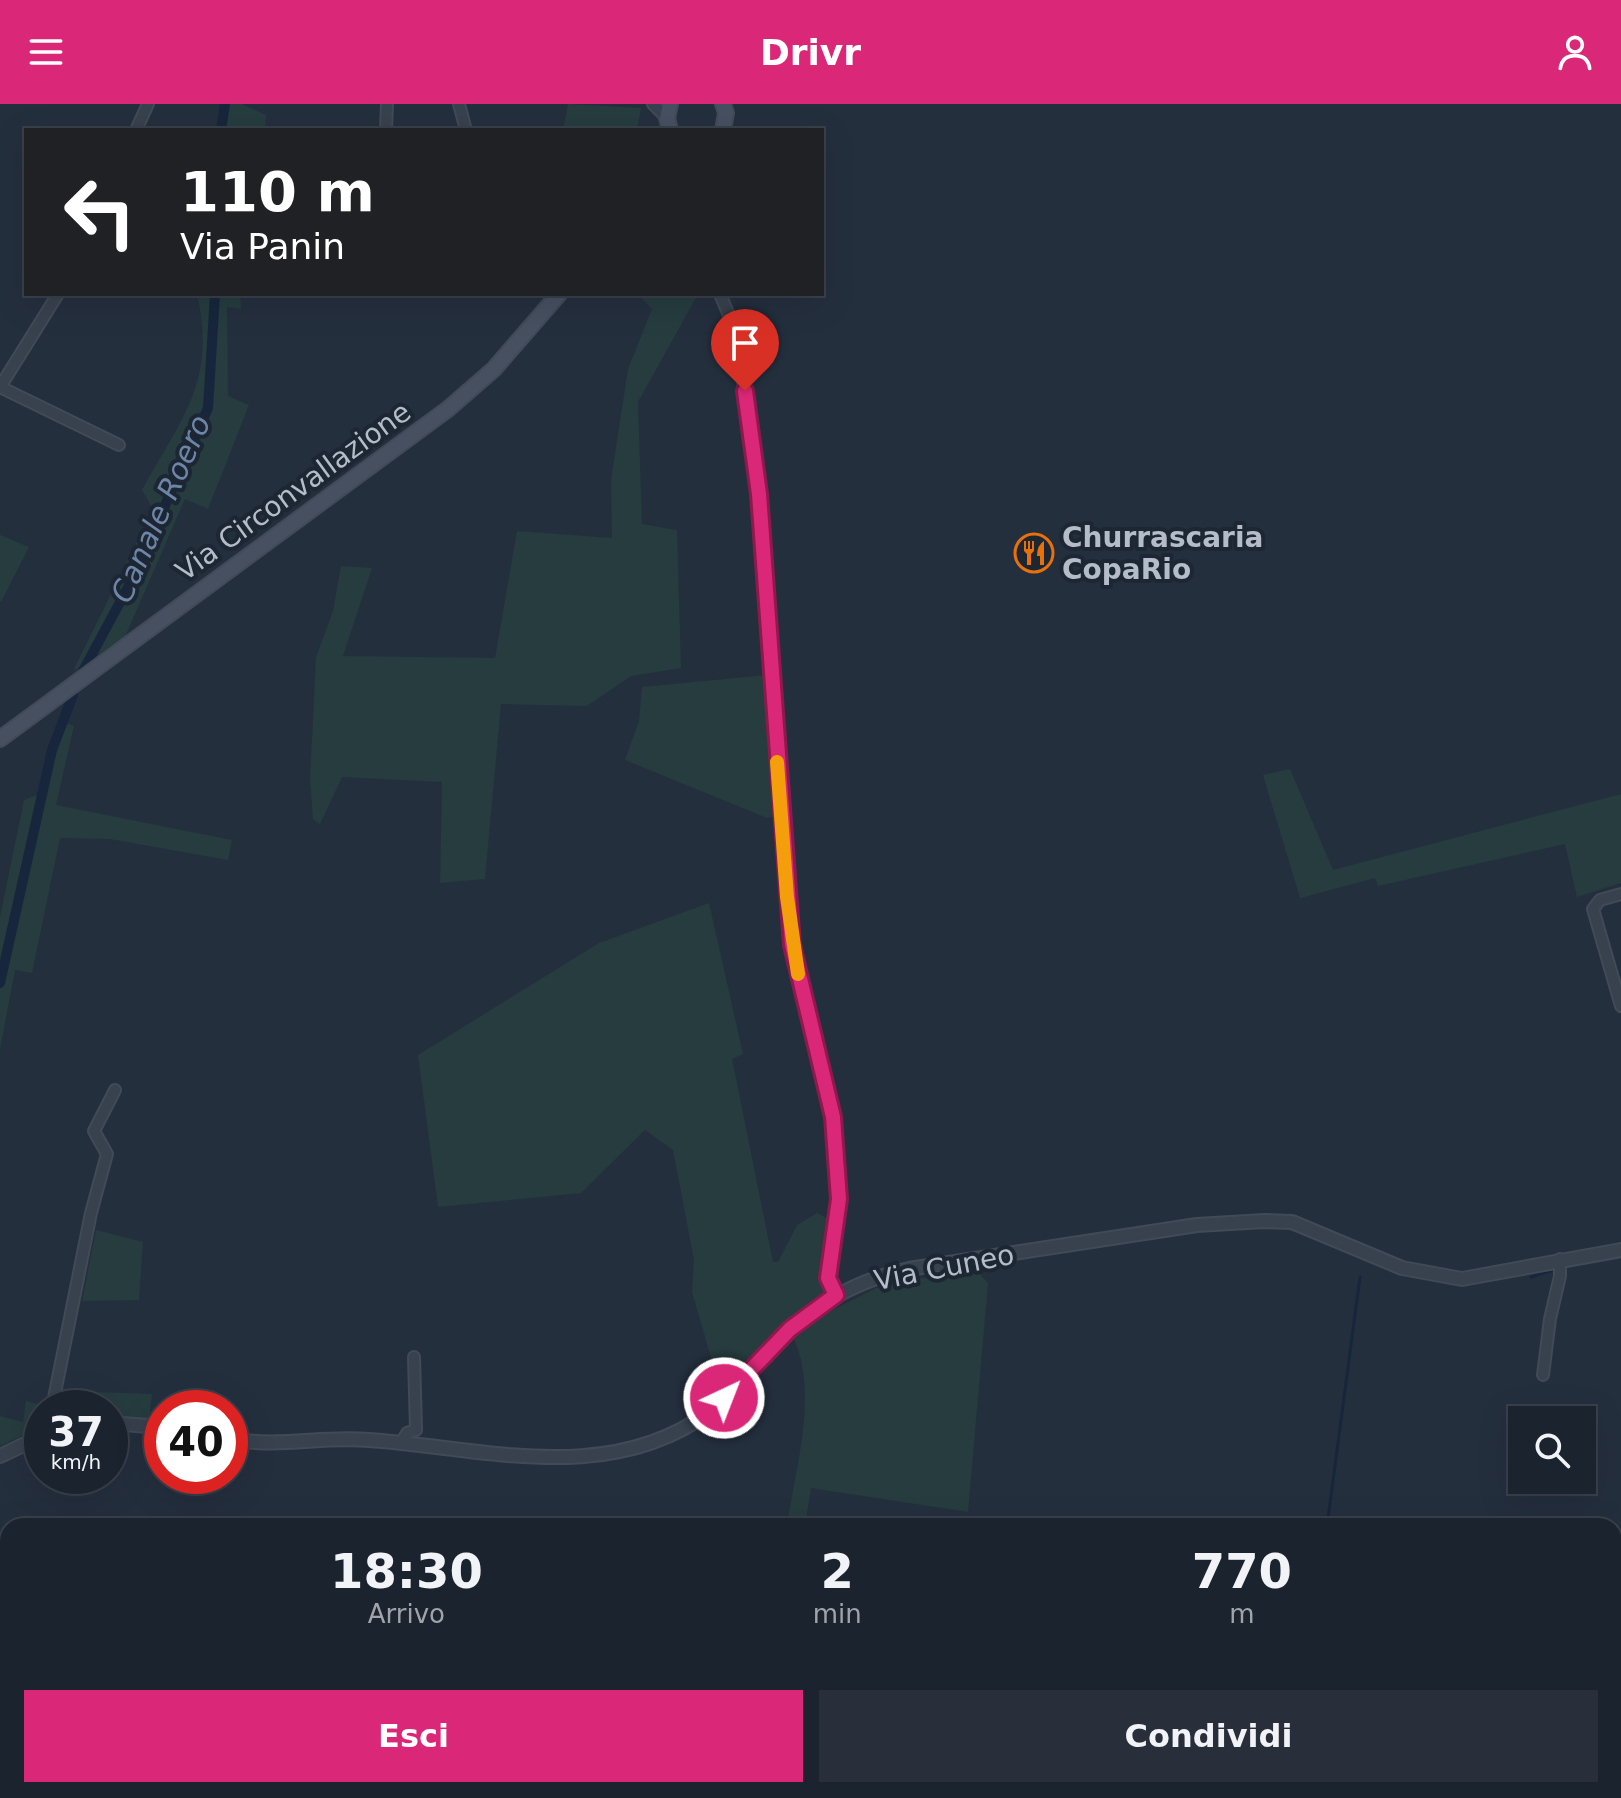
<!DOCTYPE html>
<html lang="it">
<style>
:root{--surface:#1b232e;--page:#282f3a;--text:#f1f3f6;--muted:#a0a4aa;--line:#39404a;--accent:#db2777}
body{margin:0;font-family:"DejaVu Sans",sans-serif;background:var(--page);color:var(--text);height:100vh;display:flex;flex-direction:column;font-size:30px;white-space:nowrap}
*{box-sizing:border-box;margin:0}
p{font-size:26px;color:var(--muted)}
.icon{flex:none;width:44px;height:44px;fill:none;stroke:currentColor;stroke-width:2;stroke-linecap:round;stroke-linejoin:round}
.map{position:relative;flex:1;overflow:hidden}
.details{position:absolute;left:0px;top:1414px;width:1622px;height:280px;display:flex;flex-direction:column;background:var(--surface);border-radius:24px 24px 0 0;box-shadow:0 8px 32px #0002,0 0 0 2px var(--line)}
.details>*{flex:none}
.guide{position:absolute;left:24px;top:24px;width:800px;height:168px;border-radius:0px;box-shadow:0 8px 32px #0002,0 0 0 2px var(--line);background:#202124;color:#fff;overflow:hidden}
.tools{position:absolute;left:1508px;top:1302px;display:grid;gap:16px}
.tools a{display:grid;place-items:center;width:88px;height:88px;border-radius:0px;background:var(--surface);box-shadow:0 8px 32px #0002,0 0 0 2px var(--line);font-size:40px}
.speed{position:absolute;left:24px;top:1286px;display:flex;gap:16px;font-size:40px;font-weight:700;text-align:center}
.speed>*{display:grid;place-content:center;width:104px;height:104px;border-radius:50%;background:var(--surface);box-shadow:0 8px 32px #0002,0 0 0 2px var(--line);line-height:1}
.speed small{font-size:20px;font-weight:400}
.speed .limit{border:12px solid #d22;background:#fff;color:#111}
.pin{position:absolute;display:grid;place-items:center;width:68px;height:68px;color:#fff;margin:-82px -34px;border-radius:50% 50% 50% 0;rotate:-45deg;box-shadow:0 0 8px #0007}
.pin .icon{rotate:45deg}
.me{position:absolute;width:88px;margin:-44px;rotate:43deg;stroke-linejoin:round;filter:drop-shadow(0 0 6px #0008)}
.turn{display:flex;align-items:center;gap:28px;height:168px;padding:0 24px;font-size:36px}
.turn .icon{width:104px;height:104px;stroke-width:2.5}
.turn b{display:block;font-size:56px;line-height:68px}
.eta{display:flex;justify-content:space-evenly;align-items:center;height:136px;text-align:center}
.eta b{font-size:48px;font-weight:700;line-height:56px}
.action{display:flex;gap:16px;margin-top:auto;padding:16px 24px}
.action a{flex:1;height:92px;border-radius:0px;background:var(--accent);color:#fff;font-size:32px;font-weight:700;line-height:92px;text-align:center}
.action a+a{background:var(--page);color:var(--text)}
header{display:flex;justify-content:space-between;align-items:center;height:104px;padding:0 24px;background:var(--accent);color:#fff;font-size:36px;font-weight:700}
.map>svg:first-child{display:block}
</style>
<header><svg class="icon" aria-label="menu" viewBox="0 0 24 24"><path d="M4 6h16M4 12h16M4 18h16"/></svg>Drivr<svg class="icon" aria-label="person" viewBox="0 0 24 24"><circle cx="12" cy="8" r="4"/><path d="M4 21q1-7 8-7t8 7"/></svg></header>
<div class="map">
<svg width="1621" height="1694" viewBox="0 0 1621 1694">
<rect width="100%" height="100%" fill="#242f3e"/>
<path fill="#263c3f" d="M227,0h15l24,11 -1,15h-41z
M568,0l73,4 -4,22h-74z
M197,190h43l1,15 -14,-2 1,89 21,9 -41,104 -23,-10 -60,138 -52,34 80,-162 -11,-19c40,-73 75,-109 55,-196z
M642,190l55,2 -59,106 4,122 35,6 4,138 -50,8 -44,30 -86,-2 -16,175 -45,4 2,-101 -100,-5 -22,47 -7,-5 -3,-40 6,-122 17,-46 8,-45 31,2 -29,88 152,2 22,-127 95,7 -1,-58 17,-111 24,-60 -11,-11z
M0,431l29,12 -28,55 -1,-1z
M766,571l10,141 -9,2 -142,-58 14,-39 3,-34z
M59,617l15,5 -18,79 176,35 -4,20 -118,-21 -50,-1 -28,135 -17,-3 -15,79v-132l24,-117 16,-6 9,-44z
M1290,665l43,101 288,-76v89l-44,14 -12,-53 -187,42 -3,-8 -75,20 -37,-123z
M709,799l34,151 -11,5 41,203h5l19,-37 20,-12 13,7 -6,37 1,34 -10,9 4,17 57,-29 98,-20 14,15 -20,229 -157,-24 -6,38h-18c9,-63 36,-145 -1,-202l-85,86 -10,-13 25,-22 -24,-83 2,-32 -21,-110 -28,-20 -64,63 -143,14 -20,-152 181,-112z
M96,1126l47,12 -4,58 -57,1z
M64,1287l88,3 -3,26h-39v-12h-68v19l-42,19v-30l23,6 3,-21 20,5z"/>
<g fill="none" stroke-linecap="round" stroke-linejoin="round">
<path stroke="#17263c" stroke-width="3" d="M1531,1173l25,-8
M1327,1422l33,-249"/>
<path stroke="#17263c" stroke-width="10" d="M221,26l4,-26
M84,565l49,-91 75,-170 7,-114
M0,879l52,-233 21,-55"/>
<g stroke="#414a57" stroke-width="14">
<path id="minor" d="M459,0l7,26
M653,0l14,14
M136,26l12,-26
M386,26l1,-26
M720,190l16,38 23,162 33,451 41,172 6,82 -11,79 8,17
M0,283l119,58
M0,283l58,-93
M1621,790l-21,6 -7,9 28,97
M1543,1271l7,-56 10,-43v-17
M52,1304l39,-195 16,-59 -13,-23 21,-41
M401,1339l6,-10 9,-3 -2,-73"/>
</g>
<g stroke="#414a57" stroke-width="16">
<path id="tertiary" d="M110,1319l52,4
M230,1335c51,9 90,-3 139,1 115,8 240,47 342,-29 19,-15 33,-36 49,-53 43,-45 87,-76 149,-89l288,-44 67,-4 28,1 110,46 60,11 159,-29
M0,1352l42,-20"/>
</g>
<g stroke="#414a57" stroke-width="18">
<path id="secondary" d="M670,0l-3,14 3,12
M723,26l3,-17 -3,-9
M0,635l448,-330 46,-40 65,-75"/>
</g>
<use href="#minor" stroke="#38414e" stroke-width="10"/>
<use href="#tertiary" stroke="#38414e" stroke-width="12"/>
<use href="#secondary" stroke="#465061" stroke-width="14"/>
</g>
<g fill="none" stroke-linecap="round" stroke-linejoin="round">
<g stroke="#8e194d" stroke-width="20">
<path id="route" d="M724,1294l66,-69 46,-34 -8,-17 11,-79 -6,-82 -41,-172 -33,-451 -14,-103"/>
</g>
<use href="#route" stroke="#db2777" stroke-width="14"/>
<path stroke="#f59e0b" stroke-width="14" d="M777,658l10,135 11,77"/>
</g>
<defs>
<g id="restaurant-ring" transform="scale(2)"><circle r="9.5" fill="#1d2633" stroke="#e8710a" stroke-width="1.5"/><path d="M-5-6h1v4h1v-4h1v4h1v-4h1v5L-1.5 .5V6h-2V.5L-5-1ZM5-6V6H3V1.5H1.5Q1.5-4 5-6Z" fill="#e8710a"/></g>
</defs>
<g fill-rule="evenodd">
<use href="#restaurant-ring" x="1034" y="449"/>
</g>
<g text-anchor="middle" stroke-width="8" stroke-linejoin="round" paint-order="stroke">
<g font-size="28" fill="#b4bcc9" stroke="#1d2633">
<text transform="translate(293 387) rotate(-36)" y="10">Via Circonvallazione</text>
<text transform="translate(944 1163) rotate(-11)" y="10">Via Cuneo</text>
</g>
<g font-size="28" font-weight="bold" fill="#b4bcc9" stroke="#1d2633" text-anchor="start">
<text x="1062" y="443">Churrascaria<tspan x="1062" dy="32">CopaRio</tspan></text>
</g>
<g font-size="30" font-style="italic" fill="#6d86a8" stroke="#1d2633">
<text transform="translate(161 405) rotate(-66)" y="10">Canale Roero</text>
</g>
</g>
</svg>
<div class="tools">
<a><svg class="icon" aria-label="search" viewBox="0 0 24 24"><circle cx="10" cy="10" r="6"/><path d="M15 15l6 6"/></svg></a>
</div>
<div class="speed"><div>37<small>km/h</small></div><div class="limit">40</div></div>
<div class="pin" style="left:745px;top:287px;background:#d93025"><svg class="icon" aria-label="arrive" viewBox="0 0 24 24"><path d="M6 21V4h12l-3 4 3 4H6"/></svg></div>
<svg class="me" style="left:724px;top:1294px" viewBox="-20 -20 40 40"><circle r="17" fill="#db2777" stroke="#fff" stroke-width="3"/><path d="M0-11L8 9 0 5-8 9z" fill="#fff"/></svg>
<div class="guide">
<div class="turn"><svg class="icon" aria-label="left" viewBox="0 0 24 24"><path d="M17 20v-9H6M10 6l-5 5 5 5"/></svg><div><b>110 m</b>Via Panin</div></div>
</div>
<section class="details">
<div class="eta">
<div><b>18:30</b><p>Arrivo</p></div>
<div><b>2</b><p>min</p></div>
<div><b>770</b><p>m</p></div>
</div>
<div class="action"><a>Esci</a><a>Condividi</a></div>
</section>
</div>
